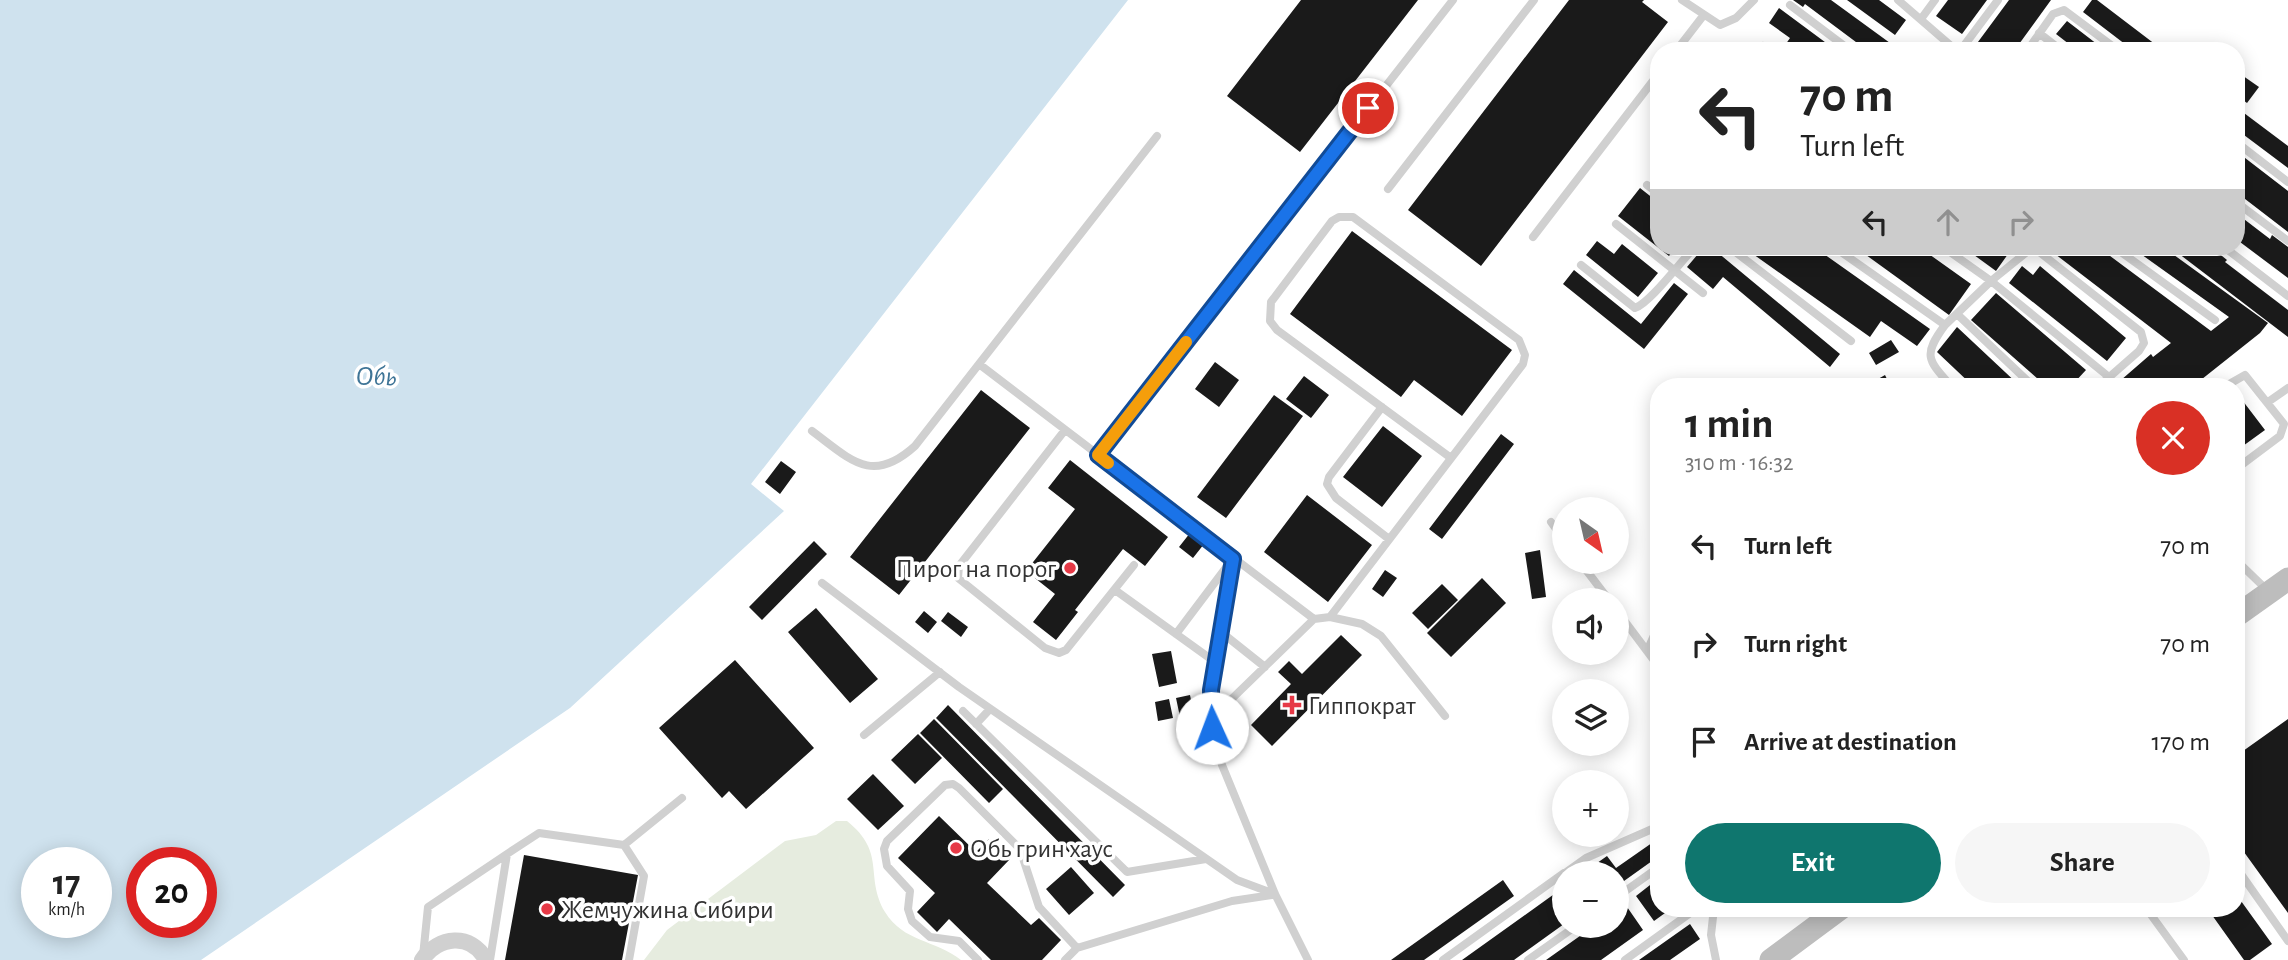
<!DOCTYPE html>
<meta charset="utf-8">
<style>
:root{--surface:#fff;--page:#f6f6f6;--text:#222;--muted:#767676;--accent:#0f766e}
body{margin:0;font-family:"Alegreya Sans",sans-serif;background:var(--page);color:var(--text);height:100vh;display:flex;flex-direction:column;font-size:26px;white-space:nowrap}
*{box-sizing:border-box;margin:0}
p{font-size:23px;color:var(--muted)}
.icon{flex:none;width:38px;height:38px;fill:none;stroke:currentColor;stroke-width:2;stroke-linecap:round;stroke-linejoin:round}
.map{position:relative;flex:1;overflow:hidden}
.side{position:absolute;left:1650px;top:378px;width:595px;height:539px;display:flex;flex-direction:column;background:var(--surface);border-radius:28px;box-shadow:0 4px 18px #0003}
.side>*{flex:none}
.guide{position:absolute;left:1650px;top:42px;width:595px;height:214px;border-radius:28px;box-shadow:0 4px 18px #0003;background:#fff;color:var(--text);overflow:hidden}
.needle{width:46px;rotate:146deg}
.tools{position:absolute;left:1552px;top:497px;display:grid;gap:14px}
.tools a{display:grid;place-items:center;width:77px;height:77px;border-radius:50%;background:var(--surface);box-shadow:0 4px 18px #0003;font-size:35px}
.speed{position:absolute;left:21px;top:847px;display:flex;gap:14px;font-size:35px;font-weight:700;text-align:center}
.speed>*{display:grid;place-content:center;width:91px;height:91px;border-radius:50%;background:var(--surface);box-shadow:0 4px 18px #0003;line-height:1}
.speed small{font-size:18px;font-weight:400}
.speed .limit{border:10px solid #d22;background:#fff;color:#111}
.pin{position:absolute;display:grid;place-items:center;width:60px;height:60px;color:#fff;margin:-30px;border:4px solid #fff;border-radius:50%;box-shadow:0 2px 7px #0007}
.me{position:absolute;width:77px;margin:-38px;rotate:358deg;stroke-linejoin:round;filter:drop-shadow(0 0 5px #0008)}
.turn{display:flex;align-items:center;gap:24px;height:147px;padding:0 35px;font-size:32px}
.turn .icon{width:91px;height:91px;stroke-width:2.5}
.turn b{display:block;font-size:49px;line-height:60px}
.lanes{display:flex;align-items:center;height:66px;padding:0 35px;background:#0003;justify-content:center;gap:35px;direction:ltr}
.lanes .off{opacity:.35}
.round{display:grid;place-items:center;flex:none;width:74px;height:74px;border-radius:37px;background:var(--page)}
.headline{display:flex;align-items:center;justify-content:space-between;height:119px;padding:0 35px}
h1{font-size:42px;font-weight:600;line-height:52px}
.action{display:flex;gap:14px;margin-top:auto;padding:14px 35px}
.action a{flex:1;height:80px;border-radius:42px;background:var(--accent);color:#fff;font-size:28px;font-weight:600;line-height:80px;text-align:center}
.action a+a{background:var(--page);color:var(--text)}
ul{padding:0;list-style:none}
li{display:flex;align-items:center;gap:21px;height:98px;padding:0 35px}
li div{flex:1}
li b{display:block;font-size:26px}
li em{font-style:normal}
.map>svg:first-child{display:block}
</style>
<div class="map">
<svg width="2288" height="960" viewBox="0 0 2288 960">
<rect width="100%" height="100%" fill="#fff"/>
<path fill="#e6ecdf" d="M836,821h11c40,32 17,55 38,91 18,30 51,28 76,48h-317l23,-30 118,-89 31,-6z"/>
<path fill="#cfe2ee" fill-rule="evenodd" d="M0,0h1128l-377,484 33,27 -214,197 -369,252h-201zM37,863h59v59h-59zM142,863h59v59h-59z"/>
<path fill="#1a1a1a" d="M1301,0h117l-118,152 -73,-56z
M1569,0h75l-2,2 26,20 -187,244 -73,-56z
M1793,0h38l70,51h-33l-63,-47 -2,3z
M1847,0h32l27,20 -11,15z
M1948,0h39l-25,34 -26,-18z
M2009,0h42l-37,51h-32l-7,-5z
M2092,0h5l67,51h-30l-51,-39z
M1779,8l58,43h-49l-5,-3 7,-10 -21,-15z
M2067,21l39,30h-28l-22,-17z
M2236,71l23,16 -12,16 -11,-8z
M2236,107l52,39v22l-52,-39z
M2236,151l52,40v41l-52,-40 8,-14 -8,-5z
M1640,188l19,15v44h17l-7,9 -51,-40z
M2236,213l34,26 2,-4 16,12v31l-52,-39z
M1352,231l160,119 -50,66 -48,-36 -13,17 -111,-83z
M1597,241l17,13 8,-10 36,29 -20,24 -52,-42z
M1704,247h7l129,107 -10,13 -107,-90 -10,12 -26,-22z
M1743,247h71l116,82 -13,17 -36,-25 -11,16z
M1855,247h64l52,37 -22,31z
M1963,247h50l-17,24z
M2061,247h37l113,84 18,-14 -98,-70h32l105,76 -8,10 -68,54h-79l38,-33 2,3 18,-14 -116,-89z
M2170,247h41l16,13 -2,2 63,48v27z
M2022,266l11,9 7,-9 86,72 -19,23 -98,-78z
M1574,270l67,54 33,-41 14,11 -44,55 -81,-65z
M1996,293l90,77 -13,14 3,3h-29l-76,-67z
M1957,327l64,60h-47l-37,-35z
M1891,340l8,12 -23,13 -7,-12z
M1215,362l24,18 -20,27 -24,-18z
M1885,375l6,12h-27z
M1304,376l25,19 -18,23 -25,-19z
M981,390l49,38 -131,167 -49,-38z
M2236,392l29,38 -29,21z
M1274,395l29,21 -77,102 -29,-21z
M1383,426l39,30 -40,51 -39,-30z
M1501,434l13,10 -72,95 -13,-10z
M1070,460l98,77 -23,29 -22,-17 -48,61 3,2 -22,28 -23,-18 22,-28 -29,-23 49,-62 -27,-21z
M781,461l15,11 -16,22 -15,-12z
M1307,495l65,50 -44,57 -64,-50z
M1190,533l14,11 -11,14 -14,-11z
M814,541l13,13 -65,66 -13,-13z
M1540,550l6,47 -14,2 -7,-46z
M1385,570l12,8 -14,19 -11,-8z
M1482,578l24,25 -55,54 -24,-24z
M1442,584l16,16 -30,29 -16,-16z
M816,608l62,71 -28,24 -62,-71z
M924,611l13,11 -9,11 -13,-11z
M948,612l20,15 -7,10 -20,-16z
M1341,635l21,20 -90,91 -21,-21 40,-41 -13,-12 11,-11 13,13z
M1171,651l6,32 -18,4 -7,-33z
M735,660l79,88 -68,61 -17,-18 -7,7 -63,-70z
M1190,695l4,19 -14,3 -4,-19z
M1169,699l4,19 -15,3 -3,-19z
M948,705l177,180 -12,12 -177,-179z
M934,719l69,70 -14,14 -69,-70z
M2288,719v194l-52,-72v-85z
M918,734l24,24 -27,26 -24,-24z
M873,774l31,32 -26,24 -31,-31z
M939,816l37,36 13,-13 21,20 -23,24 44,42 8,-7 22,22 -19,20h-51l-42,-41 -12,13 -20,-20 18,-19 -37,-35z
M1659,838v18l-42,30v-13h-34l24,-17 9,12z
M524,855l114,20 -16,85h-117z
M1071,867l23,26 -25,22 -23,-26z
M1659,878v30h13l-18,13 -18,-25z
M1503,880l11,16 -90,64h-33z
M1564,887v37l-50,36h-52z
M2236,894l36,50 -22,16h-6l-37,-52h29z
M1625,904l18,26 -42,30h-55l48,-34h23v-17z
M1690,924l10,15 -30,21h-31z"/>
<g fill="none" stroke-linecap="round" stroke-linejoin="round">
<path stroke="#d0d0d0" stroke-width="8" d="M1682,0l38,25 16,-7 18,-18
M1898,0l59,51
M1790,5l61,46
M1921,19l14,-19
M2039,33l23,18
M1763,46l7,5
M1676,51l27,-35
M1960,51l38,-51
M2027,51l26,-37 11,-4 55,41
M2236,142l52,40
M1647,185l12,9
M1388,189l146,-189
M2236,202l52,39
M1616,224l87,69
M1533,237l126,-164
M1729,247l122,94
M1834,247l111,78 46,-44 42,-34
M1943,247l48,34 118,96
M2033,247l108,85 3,11 -5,8 -41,36
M2114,247l101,73
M2224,247l64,49
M1581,265l54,43c15,-5 46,-47 60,-61
M1957,314l77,73
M1945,325c-23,31 -17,35 7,62
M979,364l335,255
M2224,387l21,-12 39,49 -4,12 -44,33
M2268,402l20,-14
M1382,407l-53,70 -2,7 9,14 53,41
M1065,430l-106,136 -1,12 87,70 14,5 7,-3 68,-85
M812,431c39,29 60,54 103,15l242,-310
M1098,455l355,-455
M1551,522l13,18
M1233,559l-22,131 1,38 10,37 53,129 33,66
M2236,560l31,30
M1580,562l29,38
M822,583l137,104 278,193 38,14
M1115,590l100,72
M1617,611l42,56
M1330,617l32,7 19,12 64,80
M1221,632l44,35
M1176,634l55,-73
M1647,651l12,-27
M963,711l164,161 79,-13
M1211,719l103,-100 16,-2 193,-253 2,-9 -6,-15 -166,-123h-14l-7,4 -61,81 -1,19 7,9 174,128
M976,724l14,-15
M864,735l76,-63
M624,845l20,31 -15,84
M2236,867l52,74
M1565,873l21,-15 73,-32
M1617,897l42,-30
M1714,908l-3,27 5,25
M2146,908l38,52
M423,956l5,-49 79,-53
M490,960l17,-106 32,-21 85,12 58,-47
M978,960l-19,-19 -29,-4 -18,-16 -4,-12 2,-18 -23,-25 -3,-17 3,-8 58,-56 8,-1 6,4 61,61 19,58 38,41
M1065,960l12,-12 155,-47 40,-6
M1443,960l121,-87
M1528,960l48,-34
M1625,960l68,-49"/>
<path stroke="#d0d0d0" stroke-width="16" d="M422,960c16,-24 49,-28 64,0"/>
<path stroke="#bdbdbd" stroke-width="23" d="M2236,616l52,-37
M1771,960l70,-52"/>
</g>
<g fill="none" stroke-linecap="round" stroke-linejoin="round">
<g stroke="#114b97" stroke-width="18">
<path id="route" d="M1212,728l-1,-38 22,-131 -135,-104 270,-347"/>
</g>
<use href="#route" stroke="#1a73e8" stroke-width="12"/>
<path stroke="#f59e0b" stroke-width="12" d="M1108,463l-10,-8 88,-113"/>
</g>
<g fill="#e63946" stroke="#fff" stroke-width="2.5">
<circle cx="1070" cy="568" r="7"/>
<path d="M1288.5 694.5h7v7h7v7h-7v7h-7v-7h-7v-7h7z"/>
<circle cx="956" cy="848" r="7"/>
<circle cx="547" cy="909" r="7"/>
</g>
<g text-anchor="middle" stroke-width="7" stroke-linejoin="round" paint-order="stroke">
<g font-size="26" fill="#333" stroke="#fff" text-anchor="start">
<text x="1056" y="577" text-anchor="end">Пирог на порог</text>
<text x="1308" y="714">Гиппократ</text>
<text x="970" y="857">Обь грин хаус</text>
<text x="561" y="918">Жемчужина Сибири</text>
</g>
<g font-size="28" font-style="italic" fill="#3f7597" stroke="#fff">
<text x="376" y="385">Обь</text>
</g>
</g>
</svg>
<div class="tools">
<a><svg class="needle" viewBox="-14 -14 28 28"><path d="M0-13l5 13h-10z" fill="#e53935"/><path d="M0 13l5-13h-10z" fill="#767676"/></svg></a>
<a><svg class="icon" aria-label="sound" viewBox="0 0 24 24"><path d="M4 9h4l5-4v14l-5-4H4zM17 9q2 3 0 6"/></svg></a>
<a><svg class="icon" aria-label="layers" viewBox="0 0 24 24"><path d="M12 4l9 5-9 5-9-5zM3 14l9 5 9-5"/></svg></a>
<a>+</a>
<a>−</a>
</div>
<div class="speed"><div>17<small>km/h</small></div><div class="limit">20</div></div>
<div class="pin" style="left:1368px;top:108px;background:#d93025"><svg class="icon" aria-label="arrive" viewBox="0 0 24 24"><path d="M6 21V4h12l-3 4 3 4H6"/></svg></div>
<svg class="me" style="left:1212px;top:728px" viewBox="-20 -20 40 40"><circle r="19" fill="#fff"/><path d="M0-13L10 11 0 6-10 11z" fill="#1a73e8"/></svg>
<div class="guide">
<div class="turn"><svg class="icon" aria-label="left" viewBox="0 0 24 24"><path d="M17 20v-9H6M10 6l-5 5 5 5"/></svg><div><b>70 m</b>Turn left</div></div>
<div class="lanes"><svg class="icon" aria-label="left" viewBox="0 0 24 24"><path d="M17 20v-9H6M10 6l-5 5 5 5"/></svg><svg class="icon off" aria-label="ahead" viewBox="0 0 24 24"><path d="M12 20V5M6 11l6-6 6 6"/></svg><svg class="icon off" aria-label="right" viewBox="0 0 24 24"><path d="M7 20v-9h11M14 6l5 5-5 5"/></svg></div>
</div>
<section class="side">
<div class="headline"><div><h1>1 min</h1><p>310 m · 16:32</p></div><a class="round" style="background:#d93025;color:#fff"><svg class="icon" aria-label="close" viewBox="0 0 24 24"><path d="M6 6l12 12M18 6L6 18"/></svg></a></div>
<ul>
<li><svg class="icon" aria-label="left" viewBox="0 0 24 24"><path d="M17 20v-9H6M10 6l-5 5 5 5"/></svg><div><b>Turn left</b></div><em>70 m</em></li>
<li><svg class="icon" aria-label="right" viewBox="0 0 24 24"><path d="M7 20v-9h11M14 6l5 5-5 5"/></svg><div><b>Turn right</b></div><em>70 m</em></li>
<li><svg class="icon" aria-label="arrive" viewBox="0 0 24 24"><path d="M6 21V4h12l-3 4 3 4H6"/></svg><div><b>Arrive at destination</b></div><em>170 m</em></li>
</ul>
<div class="action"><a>Exit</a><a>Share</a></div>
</section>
</div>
